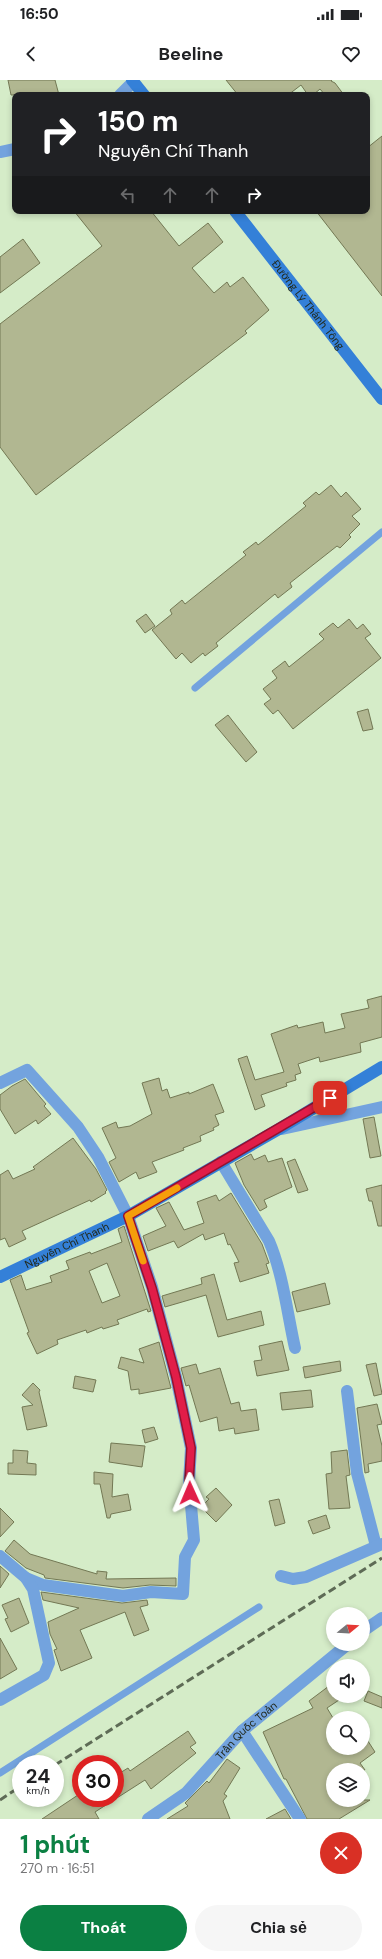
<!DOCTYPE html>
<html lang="vi">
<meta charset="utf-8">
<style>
:root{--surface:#fff;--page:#f6f6f6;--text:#202124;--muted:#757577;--accent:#0b8043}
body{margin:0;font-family:"DM Sans",sans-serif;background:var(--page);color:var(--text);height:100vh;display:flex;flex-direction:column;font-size:15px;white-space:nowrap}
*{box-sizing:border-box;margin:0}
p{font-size:13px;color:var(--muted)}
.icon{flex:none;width:22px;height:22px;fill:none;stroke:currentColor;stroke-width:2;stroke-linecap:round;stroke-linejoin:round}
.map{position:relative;height:1739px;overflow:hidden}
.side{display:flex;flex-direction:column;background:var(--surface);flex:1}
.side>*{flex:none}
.banner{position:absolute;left:12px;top:12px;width:358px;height:122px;border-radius:8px;box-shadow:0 2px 6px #0003;background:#202124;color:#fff;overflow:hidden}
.needle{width:26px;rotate:72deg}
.controls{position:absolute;left:326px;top:1527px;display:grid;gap:8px}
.controls a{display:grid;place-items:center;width:44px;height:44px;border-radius:50%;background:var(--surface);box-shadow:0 2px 6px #0003;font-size:20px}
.speed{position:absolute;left:12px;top:1675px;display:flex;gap:8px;font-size:20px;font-weight:700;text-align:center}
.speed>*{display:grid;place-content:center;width:52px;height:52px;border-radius:50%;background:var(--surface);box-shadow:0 2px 6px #0003;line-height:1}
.speed small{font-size:10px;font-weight:400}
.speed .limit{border:6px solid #d22;background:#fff;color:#111}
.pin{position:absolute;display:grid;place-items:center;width:34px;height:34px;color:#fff;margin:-17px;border-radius:8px;box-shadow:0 2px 6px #0006}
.me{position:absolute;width:44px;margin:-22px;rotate:359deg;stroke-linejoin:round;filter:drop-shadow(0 0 3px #0008)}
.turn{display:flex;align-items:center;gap:14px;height:84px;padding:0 20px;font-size:18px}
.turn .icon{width:52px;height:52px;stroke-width:2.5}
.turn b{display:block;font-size:28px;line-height:34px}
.lanes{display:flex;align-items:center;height:38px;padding:0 20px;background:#0003;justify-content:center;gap:20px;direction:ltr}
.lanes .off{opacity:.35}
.round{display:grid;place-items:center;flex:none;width:42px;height:42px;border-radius:21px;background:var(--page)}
.overview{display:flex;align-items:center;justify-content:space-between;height:68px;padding:0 20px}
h1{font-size:24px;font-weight:700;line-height:30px;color:var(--accent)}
.cta{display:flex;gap:8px;margin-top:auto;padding:8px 20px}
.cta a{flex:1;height:46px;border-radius:24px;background:var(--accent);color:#fff;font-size:16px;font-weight:700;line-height:46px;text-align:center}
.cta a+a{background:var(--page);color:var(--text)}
.status{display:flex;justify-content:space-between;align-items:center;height:28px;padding:0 20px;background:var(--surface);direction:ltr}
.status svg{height:11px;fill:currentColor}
header{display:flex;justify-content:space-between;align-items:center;height:52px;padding:0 20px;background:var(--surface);font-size:18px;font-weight:700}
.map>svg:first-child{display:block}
</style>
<div class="status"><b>16:50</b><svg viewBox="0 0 49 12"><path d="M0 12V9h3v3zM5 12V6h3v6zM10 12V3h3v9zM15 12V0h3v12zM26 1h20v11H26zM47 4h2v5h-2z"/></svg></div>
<header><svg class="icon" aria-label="back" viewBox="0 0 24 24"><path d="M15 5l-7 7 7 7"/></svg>Beeline<svg class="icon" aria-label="heart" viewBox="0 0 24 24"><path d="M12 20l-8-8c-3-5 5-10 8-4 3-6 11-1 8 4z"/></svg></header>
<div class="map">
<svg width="382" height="1739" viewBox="0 0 382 1739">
<rect width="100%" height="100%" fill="#d5ecc8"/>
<path fill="#b1b791" stroke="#737854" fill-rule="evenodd" d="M8,0h47l4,15h-48z
M226,0h106l-1,1 4,2 9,12h-19l-5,-6 -7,6h-5l-7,-10 -13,10h-50z
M382,56v160l-66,-85h51v-63z
M74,131h77l28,35 29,-23 15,19 -31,26 22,25 13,-11 3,5 13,-10 26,33 -24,21 2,2 -211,162 -36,-48v-123l102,-78z
M23,159l17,24 -40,30v-36z
M331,405l10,12 5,-5 15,17 -9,7 8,8 -11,11 2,2 -11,11 -3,-2 -47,37 2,4 -14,11 -3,-4 -59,49 2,3 -13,10 -2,-3 -12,10 -9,-10 -6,6 -24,-29 20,-16 -2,-4 12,-10 3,4 61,-49 -3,-3 13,-10 2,3 48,-39 -3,-3 13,-11 3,3z
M146,534l9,12 -10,7 -9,-12z
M349,539l8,10 6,-5 8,10 -6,4 16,20 -88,71 -15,-19 -5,4 -9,-10 7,-5 -8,-10 14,-11 -5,-7 13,-10 4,6 35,-28 -5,-5 14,-11 5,5z
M368,629l5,20 -10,2 -6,-19z
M228,635l29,37 -11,10 -31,-37z
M382,916v41l-22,6 1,9 -41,10 -1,-5 -21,7 3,9 -6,2 1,5 -10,3 1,3 -26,9 4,11 -10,4 -17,-51 9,-3 8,24 29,-8 -13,-38 26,-9 1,3 25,-6 2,11 20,-5 -4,-14 28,-6 -2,-8z
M159,998l3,13 5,-2 3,9 19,-6v2l24,-10 11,28 -9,3 4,10 -6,3 1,2 -14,6 1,5 -18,7 1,2 -32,12 5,10 -18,7 -3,-7 -17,10 -10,-20 7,-4 -14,-30 14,-6 2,6 12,-2 22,-12 -10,-31z
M25,999l15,18 6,7 -2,2 7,8 -13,10 -2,-4 -21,14 -15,-25v-14l12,-9z
M374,1037l7,39 -11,2 -7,-39z
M73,1058l23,31 11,21 -2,2 1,1 -15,9 -1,-2 -68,31 4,8 -17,8 -4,-9 -5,2v-65l8,-5 5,9 22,-10 -2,-2z
M251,1074l3,6 11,-5 3,7 14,-4 10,29 -28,13 3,7 -7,4 -16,-26 -9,-22z
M295,1079l13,31 -10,3 -11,-31z
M382,1105v41h-4l-6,-25h-3l-3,-12z
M231,1113l31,51 7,19 -3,1 3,9 -29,9 -6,-19 5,-1 -9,-18 -2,1 -4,-12 -19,7 -2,-6 -25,14 -4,-7 -26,10 -5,-15 23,-10 -10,-18 13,-6 15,28 20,-7 -7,-21 19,-7 3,6z
M124,1146l27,85 -3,1 -1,-3 -30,11 2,4 -16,5 -1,-2 -15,6 -1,-3 -29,10 1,4 -21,10 -10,-21 2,-1 -19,-52 11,-5 5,15 26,-8 -2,-6 19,-7 -3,-8 24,-9 1,2 31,-12 -4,-13zM107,1183l13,33 -18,7 -13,-32z
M214,1194l13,46 34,-9 3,14 -46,12 -12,-42 -41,12 -3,-11 40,-12 -1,-6z
M325,1203l5,21 -33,8 -5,-20z
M282,1261l7,29 -32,6 -3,-15 8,-1 -3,-14z
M159,1262l12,46 -32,6v-5l-8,1 -3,-19 -10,-3 3,-11 23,6 -5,-14z
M340,1281l1,10 -36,7 -2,-11z
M376,1283l6,31 -8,2 -8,-31z
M196,1284l3,10 21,-6 11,36 8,-2 2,9 15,-2 3,21 -24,4 -1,-6 -15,3 -2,-14 -17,5 -11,-37 -3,1 -5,-18z
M75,1296l21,4 -3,12 -20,-4z
M33,1303l7,7 -1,2 8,34 -20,4 -5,-23 11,-2 -11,-10z
M311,1310l2,17 -31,3 -2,-17z
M377,1324l5,20 -5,1 5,21v15l-14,3 1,8 -4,1 -8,-65z
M154,1347l4,12 -13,4 -3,-13z
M111,1363l34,3 -3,21 -33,-5z
M13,1370l15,1 -1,12 9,1v11l-28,-1v-11h5z
M347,1370l3,25 -4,1 4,32 -21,1 -3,-35 6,-1 -1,-21z
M94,1392l19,2 -1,23 16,-3 3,16 -20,4 -1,4h-3l-7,-34h-6z
M216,1408l16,17 -16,17 -15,-15 8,-8 -3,-2z
M279,1419l6,24 -10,3 -6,-25z
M0,1428l14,14 -14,15z
M326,1435l4,13 -17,6 -5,-13z
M14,1460l16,14 67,20v-3l10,1 -1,7 70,-1v8l-26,-1 -27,3 -78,-10 -1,-3 -18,-7 -21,-17z
M0,1486l9,8 -9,14z
M41,1512l81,11 25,-3 1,5 -8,2 9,23 -15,6 -9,-24 -45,18 12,28 -31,13 -7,-21 3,-1 -7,-15 -2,-12 31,-14 -36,-8z
M19,1518l10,25 -18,9 -6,-13 3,-1 -6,-13z
M0,1558l17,31 -17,10z
M329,1606l4,5v5h3l3,4 -12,8 6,10v30h30v-8l3,-2 9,14 -15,11 5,7h-32v30h37l-31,19h-32l-21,-40h-2l-21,-47 50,-24 -4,-7z
M368,1611l14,6v11l-18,-7z
M188,1651l8,12 -6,4 6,6 -45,36 -6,-9 -50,32 4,7h-57l39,-26v5h34v-22l13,-8 2,3z
M227,1679l13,9 -16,26 3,2 -4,5 7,18h-63l21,-13 -3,-3 22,-22 2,2z
M285,1729l6,10h-25z"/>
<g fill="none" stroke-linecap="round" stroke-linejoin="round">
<path stroke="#73a3de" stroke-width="7" d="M195,608l187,-156
M0,1693l259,-166"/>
<g stroke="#73a3de" stroke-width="12">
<path d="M120,15l13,-13"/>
<path d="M0,72l15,-3"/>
<path d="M0,1003l27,-13 51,57 20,30 30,59 24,71 24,90 15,71 -2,34 5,58 -9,17 -2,37 -32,-2 -28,4 -80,-11 -17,-7"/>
<path d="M282,1049l100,-22"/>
<path d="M221,1082l48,79c14,33 18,71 26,107"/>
<path d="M347,1311l10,82 19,73"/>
<path d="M0,1476l26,22 7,11 16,74 -5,12 -44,25"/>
<path d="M281,1496l12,3 13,-2 76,-33"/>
<path d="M363,1551l19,-13"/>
<path d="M242,1651l58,88"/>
<path id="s1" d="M148,1739l38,-26 56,-62 106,-87"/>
</g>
<g stroke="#3480d8" stroke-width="12">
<path d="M132,0l12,15"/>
<path id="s2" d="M235,131l147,188"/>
<path id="s3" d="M0,1197l128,-61 151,-87 103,-62"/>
</g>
<path stroke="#5e6b56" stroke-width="3" stroke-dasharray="8 4" stroke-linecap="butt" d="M55,1685l327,-207
M0,1720l21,-14"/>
</g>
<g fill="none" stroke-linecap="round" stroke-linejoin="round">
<g stroke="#92132f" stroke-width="10">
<path id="route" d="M190,1413l-1,-11 2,-34 -15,-71 -24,-89 -24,-72 202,-118"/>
</g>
<use href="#route" stroke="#e11d48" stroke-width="7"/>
<path stroke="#f59e0b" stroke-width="7" d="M143,1181l-15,-45 49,-28"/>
</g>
<g text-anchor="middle" stroke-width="3.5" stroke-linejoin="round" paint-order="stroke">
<g font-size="11" fill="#222a1d" stroke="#fff">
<text dy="4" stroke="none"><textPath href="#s2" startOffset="119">Đường Lý Thánh Tông</textPath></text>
<text dy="4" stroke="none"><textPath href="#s3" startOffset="74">Nguyễn Chí Thanh</textPath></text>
<text dy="4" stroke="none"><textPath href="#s1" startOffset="133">Trần Quốc Toản</textPath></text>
</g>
</g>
</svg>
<div class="controls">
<a><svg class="needle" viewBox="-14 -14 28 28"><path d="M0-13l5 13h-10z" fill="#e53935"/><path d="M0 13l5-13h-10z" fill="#757577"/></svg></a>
<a><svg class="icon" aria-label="sound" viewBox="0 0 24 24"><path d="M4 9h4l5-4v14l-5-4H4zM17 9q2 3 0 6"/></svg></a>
<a><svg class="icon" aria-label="search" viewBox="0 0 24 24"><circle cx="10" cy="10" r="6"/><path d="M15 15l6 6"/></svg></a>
<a><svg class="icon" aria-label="layers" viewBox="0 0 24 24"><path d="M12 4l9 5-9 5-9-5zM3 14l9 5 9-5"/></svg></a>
</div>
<div class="speed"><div>24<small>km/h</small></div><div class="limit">30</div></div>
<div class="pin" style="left:330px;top:1018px;background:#d93025"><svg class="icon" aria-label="arrive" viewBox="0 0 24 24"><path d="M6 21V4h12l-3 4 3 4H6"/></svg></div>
<svg class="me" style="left:190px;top:1413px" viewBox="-20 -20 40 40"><path d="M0-17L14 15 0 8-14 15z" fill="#e11d48" stroke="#fff" stroke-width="4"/></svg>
<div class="banner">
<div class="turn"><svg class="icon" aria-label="right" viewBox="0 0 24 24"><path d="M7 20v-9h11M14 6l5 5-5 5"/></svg><div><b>150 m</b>Nguyễn Chí Thanh</div></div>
<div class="lanes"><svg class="icon off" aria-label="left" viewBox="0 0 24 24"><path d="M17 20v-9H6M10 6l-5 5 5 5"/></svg><svg class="icon off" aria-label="ahead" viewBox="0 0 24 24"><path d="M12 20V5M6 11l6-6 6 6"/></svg><svg class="icon off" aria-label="ahead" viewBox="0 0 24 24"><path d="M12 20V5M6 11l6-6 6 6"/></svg><svg class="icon" aria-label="right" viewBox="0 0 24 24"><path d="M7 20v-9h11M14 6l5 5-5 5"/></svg></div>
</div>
</div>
<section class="side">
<div class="overview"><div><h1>1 phút</h1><p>270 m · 16:51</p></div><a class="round" style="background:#d93025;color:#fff"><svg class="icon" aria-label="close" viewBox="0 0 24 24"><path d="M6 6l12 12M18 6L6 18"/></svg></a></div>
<div class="cta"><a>Thoát</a><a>Chia sẻ</a></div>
</section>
